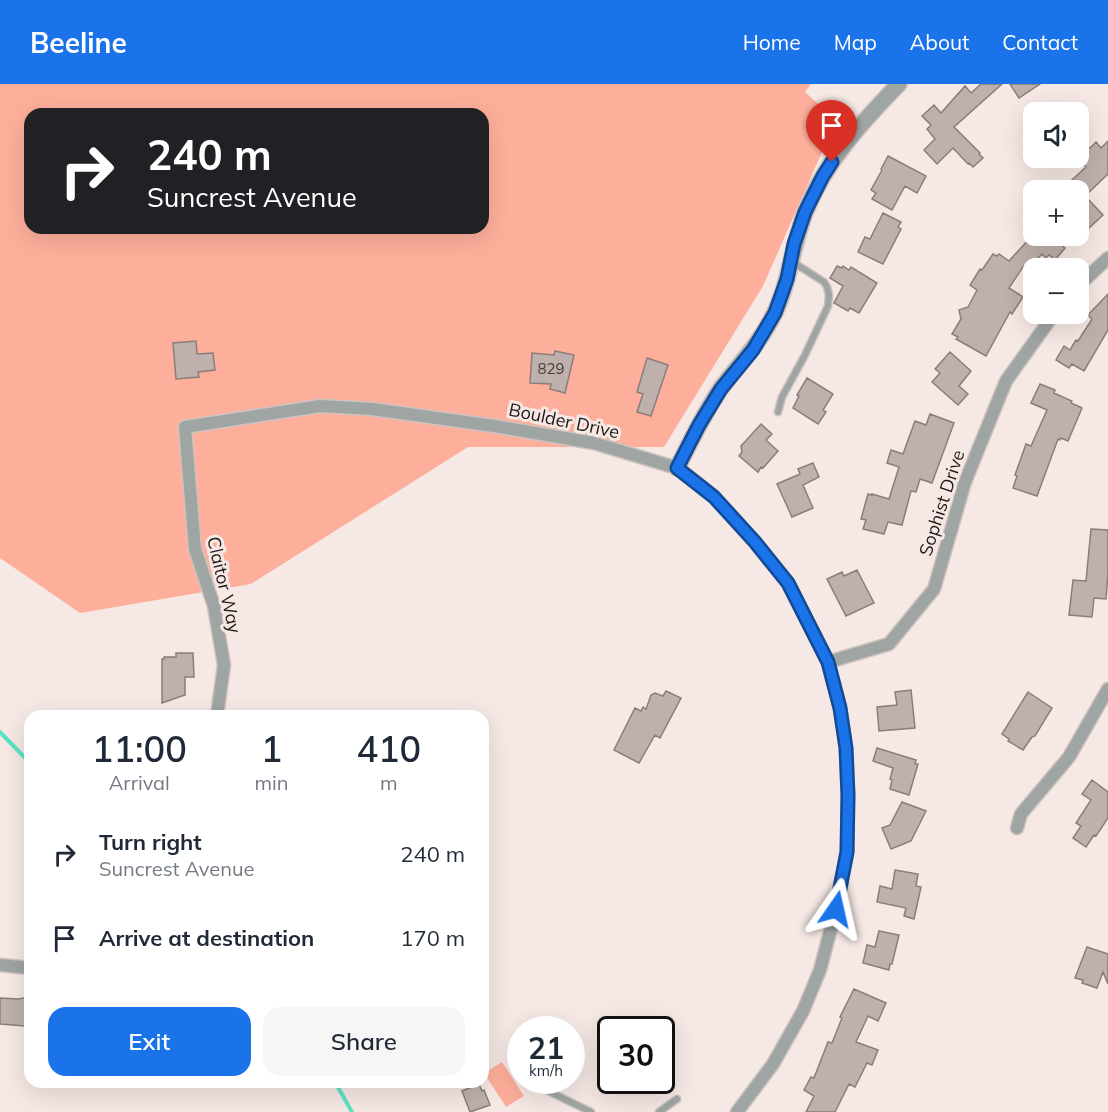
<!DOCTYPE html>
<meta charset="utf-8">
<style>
:root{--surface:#fff;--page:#f6f6f7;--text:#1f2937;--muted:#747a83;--accent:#1a73e8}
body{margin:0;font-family:Mulish,sans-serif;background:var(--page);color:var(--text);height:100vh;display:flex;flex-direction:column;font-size:22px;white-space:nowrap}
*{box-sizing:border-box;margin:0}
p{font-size:20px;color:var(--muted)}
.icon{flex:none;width:33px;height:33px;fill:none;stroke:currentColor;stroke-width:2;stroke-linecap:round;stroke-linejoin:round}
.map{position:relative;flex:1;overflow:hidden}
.drawer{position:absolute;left:24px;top:626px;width:465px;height:378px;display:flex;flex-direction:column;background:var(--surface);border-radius:18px;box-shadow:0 6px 24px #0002}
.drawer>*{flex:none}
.top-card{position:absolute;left:24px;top:24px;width:465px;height:126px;border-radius:18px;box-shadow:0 6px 24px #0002;background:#202124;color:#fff;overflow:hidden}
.buttons{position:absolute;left:1023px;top:18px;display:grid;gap:12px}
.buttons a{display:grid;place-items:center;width:66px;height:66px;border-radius:12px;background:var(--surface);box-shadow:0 6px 24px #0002;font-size:30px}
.speed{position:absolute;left:507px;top:932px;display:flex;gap:12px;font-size:30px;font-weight:700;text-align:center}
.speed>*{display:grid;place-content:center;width:78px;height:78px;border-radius:50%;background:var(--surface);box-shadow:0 6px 24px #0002;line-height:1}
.speed small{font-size:15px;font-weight:400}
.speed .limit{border:3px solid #111;border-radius:9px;background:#fff;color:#111}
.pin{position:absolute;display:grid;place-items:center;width:51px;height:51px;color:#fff;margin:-62px -26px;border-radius:50% 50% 50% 0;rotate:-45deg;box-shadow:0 0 6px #0007}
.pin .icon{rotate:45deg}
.me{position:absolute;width:66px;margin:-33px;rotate:11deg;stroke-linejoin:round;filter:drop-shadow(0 0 4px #0008)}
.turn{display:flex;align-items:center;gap:21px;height:126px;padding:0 24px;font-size:27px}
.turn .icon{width:78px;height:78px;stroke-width:2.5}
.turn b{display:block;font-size:42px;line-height:51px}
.eta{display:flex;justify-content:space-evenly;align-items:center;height:102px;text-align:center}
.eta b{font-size:36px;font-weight:600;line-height:42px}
.button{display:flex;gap:12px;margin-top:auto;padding:12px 24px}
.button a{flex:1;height:69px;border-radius:18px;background:var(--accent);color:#fff;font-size:24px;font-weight:600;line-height:69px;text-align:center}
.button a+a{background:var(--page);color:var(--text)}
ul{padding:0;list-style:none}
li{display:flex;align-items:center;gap:18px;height:84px;padding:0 24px}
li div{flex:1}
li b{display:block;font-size:22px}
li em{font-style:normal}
header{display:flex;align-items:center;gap:36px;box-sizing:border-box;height:84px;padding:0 30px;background:var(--accent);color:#fff}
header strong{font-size:28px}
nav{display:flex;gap:33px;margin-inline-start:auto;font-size:21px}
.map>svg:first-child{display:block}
</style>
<header>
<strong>Beeline</strong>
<nav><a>Home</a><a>Map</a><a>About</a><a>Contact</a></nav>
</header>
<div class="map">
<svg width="1108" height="1028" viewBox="0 0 1108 1028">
<rect width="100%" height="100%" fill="#f6e8e4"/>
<path fill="#feaf9b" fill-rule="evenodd" d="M0,0h811l-6,8 31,28 -73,166 -99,161h-196l-217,137 -171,29 -80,-55zM30,30h453v114h-453z
M502,978l22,34 -18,11 -22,-34z"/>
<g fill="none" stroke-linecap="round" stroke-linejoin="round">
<path stroke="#5ce3c4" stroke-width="4" d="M0,648l30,31
M335,998l17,30"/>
</g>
<path fill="#beb1ad" stroke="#8a7d7a" stroke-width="1.5" d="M981,0h21l-48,43 26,26 -1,1 4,4 -10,9 -4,-4 -1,1 -15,-16 -16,16 -13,-14 11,-11 -8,-10 4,-4 -9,-9 12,-11 7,8 24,-27 6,7z
M1010,0h30l-21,14z
M1108,57v33l-23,22 18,19 -15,14 -10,-10v-29h-17l25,-23 -8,-7v-10l7,-6 5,4 6,-6 5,6z
M888,72l38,20 -9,17 -12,-7 -13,24 -20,-11 4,-6 -5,-3 11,-20 -1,-1z
M883,129l18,9 -3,5 3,2 -18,35 -25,-12 7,-15 5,2z
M1032,152h19l14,12 -10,12 -6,-5 -3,3 -4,-4 -10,11 -5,-4 -18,27 14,9 -11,17 -2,-2 -24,44 -30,-17 2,-2 -6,-3 9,-15 -2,-9 9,-3 9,-17 -7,-5 10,-16 2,1 11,-16 4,2 2,-2 10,7z
M837,182l5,2 1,-2 6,4 2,-3 26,16 -18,30 -9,-5 -2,3 -14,-8 9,-17 -13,-8z
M1108,210v36l-24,41 -12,-7 -3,4 -13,-8 8,-14 6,4 6,-10 2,1 14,-22 -4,-4z
M196,257l1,13 16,-1 2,17 -17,2 1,5 -23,2 -3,-36z
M555,267l19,4 -9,38 -15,-4 1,-5 -21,-1 2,-30 22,2z
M950,268l21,19 -12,15 9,8 -10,11 -26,-23 8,-9 -5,-4z
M647,274l21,7 -17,51 -14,-4 6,-18 -6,-2z
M807,294l26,16 -10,16 3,2 -8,12 -25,-16 6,-12 -2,-1z
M1040,300l15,6 -1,3 18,8 -1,2 11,5 -14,33 -7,-3 -1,2 -2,-1 -21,57 -24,-8 4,-12 -2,-1 11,-31 5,2 16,-36 -16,-7z
M930,330l24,9 -22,60 -12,-4 -4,13 -5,-1 -9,34 -14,-3 -4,12 -21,-5 3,-9 -5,-1 7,-25 4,1v-1l17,5 10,-32 -12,-4 4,-13 12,4 12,-33 11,4z
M761,340l11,10 -6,6 12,11 -15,17 -2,-1 -3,5 -19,-16 3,-4 -1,-6z
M813,379l6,14 -16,8 10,23 -21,9 -15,-33 23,-10 -2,-5z
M1091,445l17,1v43l-2,26 -12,-1 -2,19 -23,-2 4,-35 13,1z
M857,486l17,33 -28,13 -19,-37 15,-7 2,4z
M176,569h17l1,24h-9v18l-23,8v-44h2v-2h12z
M911,606l4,38 -36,3 -2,-24 20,-2 -2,-13z
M666,607l15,7 -21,40 -5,-3 -16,28 -25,-13 21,-42 6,3 2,-4 3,2 5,-14 4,-2 8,3z
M1028,608l24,16 -17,28 -3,1 -9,13 -15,-9 1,-2 -7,-5z
M877,664l39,12 -1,4h3l-9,31 -19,-6 2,-9 -2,-1 3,-11 -20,-7z
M1092,696l16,12v26l-12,18 -2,-1 -8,12 -13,-9 8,-12 -5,-3 15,-23 -9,-6z
M902,718l24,9 -15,30 -20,8 -9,-21 8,-3z
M895,786l23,4 -2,12 5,1 -7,32 -10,-3 2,-8 -29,-6 3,-16 12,3z
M879,847l20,4 -7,29h-2l-1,6 -26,-7 4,-18 8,2z
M1087,863l21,7v30l-5,-12 -6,16 -15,-5 1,-3 -8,-2z
M854,905l32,14 -8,18 -10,-5 -12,26 22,8 -6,15 -5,-2 -12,24 -6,-3 -14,28h-29l8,-16 -10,-6 7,-13 3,1 14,-36 4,1 10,-25 -2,-1z
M0,914l18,1 6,-1 3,4 -2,24 -25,-2z
M479,1000l3,7 2,-1 6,15 -20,7 -8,-21z"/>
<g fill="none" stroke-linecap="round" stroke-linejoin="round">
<g stroke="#cfc3bf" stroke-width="9">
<path id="service" d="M778,328l4,-15 23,-42 23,-49 1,-11 -2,-8 -3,-5 -33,-21
M530,999l12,5 49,24
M659,1028l18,-13"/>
</g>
<g stroke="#cfc3bf" stroke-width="15">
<path id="minor" d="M1078,202l30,-28
M828,578l61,-18 45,-55 31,-107 41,-101 48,-67
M217,632l7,-51 -10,-59 -19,-57 -10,-122 135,-21 52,3 122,17 100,17 83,25 14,10 23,19 41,45 33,41 40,79 12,46 6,41 2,46 -1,57 -11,57 -16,61 -17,41 -30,53 -36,48
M1017,744l4,-14 48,-57 39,-68
M0,881l30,3"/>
</g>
<g stroke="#cfc3bf" stroke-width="18">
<path id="tertiary" d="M677,384c14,-27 27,-55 44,-80 19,-25 39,-45 53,-74 16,-32 18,-68 31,-101 19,-50 57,-91 94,-129"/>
</g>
<use href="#service" stroke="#9fa5a3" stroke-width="6"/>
<use href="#minor" stroke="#9fa5a3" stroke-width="12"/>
<use href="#tertiary" stroke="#9fa5a3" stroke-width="15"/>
</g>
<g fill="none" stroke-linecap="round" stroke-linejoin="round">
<g stroke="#114b97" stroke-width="15">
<path id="route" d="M832,78l-9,14 -18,36 -11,32 -7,35 -12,34 -22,37 -32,39 -22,36 -22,43 37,29 41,45 33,41 40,79 12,46 6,40 2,47 -1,57 -11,57"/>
</g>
<use href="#route" stroke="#1a73e8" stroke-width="10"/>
</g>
<g text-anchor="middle" stroke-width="6" stroke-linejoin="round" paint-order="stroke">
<g font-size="15" fill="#453f3c">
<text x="551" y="290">829</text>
</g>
<g font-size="18" fill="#1d1917" stroke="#f6e8e4">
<text transform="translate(564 337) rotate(12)" y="6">Boulder Drive</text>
<text transform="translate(942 419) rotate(-72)" y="6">Sophist Drive</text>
<text transform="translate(224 501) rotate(77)" y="6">Claitor Way</text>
</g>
</g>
</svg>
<div class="buttons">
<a><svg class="icon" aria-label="sound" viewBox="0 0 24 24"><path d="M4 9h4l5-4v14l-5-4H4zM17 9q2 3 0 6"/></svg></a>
<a>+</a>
<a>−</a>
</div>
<div class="speed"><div>21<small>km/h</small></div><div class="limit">30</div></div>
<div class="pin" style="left:832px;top:78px;background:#d93025"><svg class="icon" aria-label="arrive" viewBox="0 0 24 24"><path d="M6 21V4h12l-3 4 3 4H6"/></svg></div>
<svg class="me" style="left:836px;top:825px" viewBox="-20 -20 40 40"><path d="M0-17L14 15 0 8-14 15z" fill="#1a73e8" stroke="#fff" stroke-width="4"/></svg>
<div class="top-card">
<div class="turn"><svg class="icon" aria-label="right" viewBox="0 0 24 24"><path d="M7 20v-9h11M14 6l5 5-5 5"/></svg><div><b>240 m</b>Suncrest Avenue</div></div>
</div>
<section class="drawer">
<div class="eta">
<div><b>11:00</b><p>Arrival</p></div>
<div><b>1</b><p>min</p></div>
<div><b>410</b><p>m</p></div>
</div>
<ul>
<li><svg class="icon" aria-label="right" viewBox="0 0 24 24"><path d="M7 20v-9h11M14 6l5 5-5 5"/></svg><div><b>Turn right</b><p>Suncrest Avenue</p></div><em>240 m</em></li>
<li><svg class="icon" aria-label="arrive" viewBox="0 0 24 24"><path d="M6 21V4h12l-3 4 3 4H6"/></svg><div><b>Arrive at destination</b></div><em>170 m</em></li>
</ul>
<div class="button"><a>Exit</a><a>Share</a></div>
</section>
</div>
